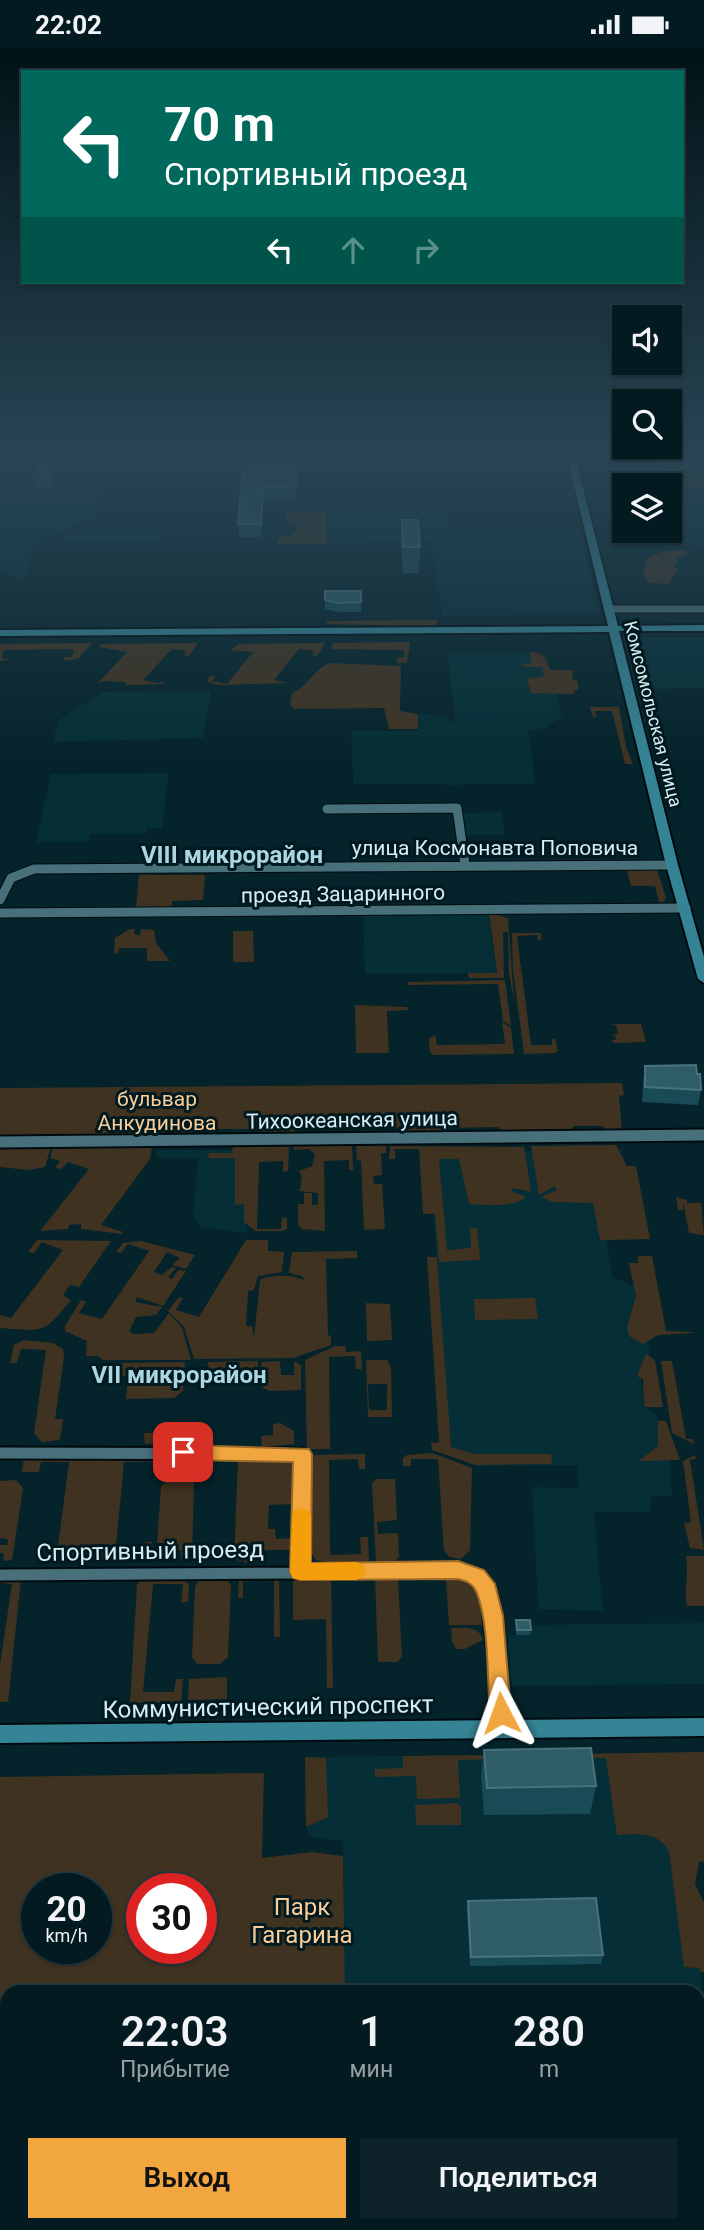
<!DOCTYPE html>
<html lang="ru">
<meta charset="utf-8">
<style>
:root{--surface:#031a20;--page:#0d2329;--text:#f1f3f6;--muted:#97a1a5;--line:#24383e;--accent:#f1a63f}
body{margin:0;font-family:Roboto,sans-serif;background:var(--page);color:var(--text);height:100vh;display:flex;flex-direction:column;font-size:26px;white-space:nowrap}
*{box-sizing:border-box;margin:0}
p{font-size:23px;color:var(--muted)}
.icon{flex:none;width:38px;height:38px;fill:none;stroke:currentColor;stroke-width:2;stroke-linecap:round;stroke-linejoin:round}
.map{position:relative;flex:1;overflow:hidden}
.panel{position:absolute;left:0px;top:1936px;width:705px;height:247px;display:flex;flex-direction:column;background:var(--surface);border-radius:21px 21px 0 0;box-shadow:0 2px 5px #0004,0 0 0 2px var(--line)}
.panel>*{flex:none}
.hud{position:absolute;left:21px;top:21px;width:663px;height:214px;border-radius:0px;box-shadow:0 2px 5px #0004,0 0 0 2px var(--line);background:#00695c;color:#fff;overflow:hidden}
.buttons{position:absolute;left:612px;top:256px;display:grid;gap:14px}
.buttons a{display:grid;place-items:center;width:70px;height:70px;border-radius:0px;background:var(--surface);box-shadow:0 2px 5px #0004,0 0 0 2px var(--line);font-size:35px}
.speed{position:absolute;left:21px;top:1824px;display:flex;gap:14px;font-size:35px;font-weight:700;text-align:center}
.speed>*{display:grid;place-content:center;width:91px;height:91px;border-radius:50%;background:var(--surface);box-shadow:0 2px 5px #0004,0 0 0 2px var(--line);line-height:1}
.speed small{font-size:18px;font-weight:400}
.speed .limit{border:10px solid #d22;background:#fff;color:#111}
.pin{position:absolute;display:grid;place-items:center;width:60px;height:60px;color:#fff;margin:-30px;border-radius:14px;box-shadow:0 4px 10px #0006}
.me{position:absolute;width:77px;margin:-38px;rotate:356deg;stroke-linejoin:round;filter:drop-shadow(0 0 5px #0008)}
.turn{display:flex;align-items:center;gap:24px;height:147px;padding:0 28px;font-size:32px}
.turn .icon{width:91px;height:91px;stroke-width:2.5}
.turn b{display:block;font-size:49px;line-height:60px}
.lanes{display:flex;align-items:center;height:66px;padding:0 28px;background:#0003;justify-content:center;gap:35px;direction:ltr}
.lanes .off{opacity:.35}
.eta{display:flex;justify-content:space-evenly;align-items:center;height:119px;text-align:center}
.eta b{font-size:42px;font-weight:600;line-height:49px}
.cta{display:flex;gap:14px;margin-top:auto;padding:14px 28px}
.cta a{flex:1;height:80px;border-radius:0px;background:var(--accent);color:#111;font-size:28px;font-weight:600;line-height:80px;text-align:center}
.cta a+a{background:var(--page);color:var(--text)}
.status{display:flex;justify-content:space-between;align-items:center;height:49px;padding:0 35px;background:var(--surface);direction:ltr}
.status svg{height:19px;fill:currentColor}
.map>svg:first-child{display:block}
</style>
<div class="status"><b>22:02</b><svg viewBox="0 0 49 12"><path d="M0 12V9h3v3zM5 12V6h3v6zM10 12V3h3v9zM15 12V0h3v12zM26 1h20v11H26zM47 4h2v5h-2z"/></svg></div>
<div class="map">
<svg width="704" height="2181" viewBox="0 0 704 2181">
<rect width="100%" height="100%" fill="#04232a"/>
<path fill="#052e36" d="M0,408h151l-1,5 -42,1 -12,54 -61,24 -11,40 -24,-11z
M687,445h17v52l-23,-1 -11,-28v-18z
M447,452l4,25 127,1 22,87 -157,2 -13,-77 -103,5 -1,-32 86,-1v-6z
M160,476l3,16 -110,-1 38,-14z
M638,588h66v51l-55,1 -13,-51z
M448,604h89l10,6 15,57 -16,12 -18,3 8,53h-74l-8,3 -11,-3h-90l-2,-53h68l-1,-17 25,2 12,7z
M211,642l-8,47 -151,4 7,-22 44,-28z
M169,724l-7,55h-15l-1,6h-55l-2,8h-53l15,-68z
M502,763l3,23h-40l-2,-22z
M489,865l7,59 -131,1 -2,-59z
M157,1101h93l-3,83 -46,-6 -8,-10 5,-59h-42z
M622,1101l16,90h-31l5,37 23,9 15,67 -10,15 4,38 13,8 3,30 10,17 2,35h-20l-2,16h-56l9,99 -65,-2 -6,-122 46,1 -1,-23 -101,1 -25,-12 -22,-302z
M704,1574v61l-192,2 -4,-51h8l-1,-10z
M704,1703l-22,82 22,169v227h-374v-6h368v-233h-353l-2,-150 -31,-4 -6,-10 -1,-70z"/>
<path fill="#403221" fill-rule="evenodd" d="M660,411h44v27l-34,1z
M286,463h40l1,32h-50l1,-6 13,-3 6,-6 -2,-4 -9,-2z
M684,501l3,2 -1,4 -7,1 -5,11 4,1 -9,15 -21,-1 -5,-13 5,-3h-5l6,-10 17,-6z
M437,571v3l-5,3 -105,-2v-3z
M410,593l-3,21h-10v-5l8,-1 -2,-7 -72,-1 2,-6z
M92,594l-14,16 -15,2 1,-4h8l2,-7 -7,-1 -63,1 -2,8 7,2 -9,1v-17z
M198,594l-9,13 -5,-1 2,-4 -14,-2 -29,31 15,3 8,-2 -3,3 -37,1v-3l-23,-1 -6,3 30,-32 -28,-5 2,-3z
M325,594l-8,13 -5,-1 2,-4 -15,-2 -25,31 15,3 -71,2 -11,-4 3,-5 5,1 -3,4 15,3 26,-32 -23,-2 9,-6z
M529,603c14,0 17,5 21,18h23l-1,9 5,1 2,9 -5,2v3l-43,-1 -4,-15 17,-1 -2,-10h-18l-1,-3 9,-1z
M330,614l71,3 -1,45 18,3v15h-29l-5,-21 -90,1 -4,-5 2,-11c17,-7 21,-24 38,-30z
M590,658h29l7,40 7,17h-8l-13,-53h-17l1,6h-3z
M627,821h30l9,27 -2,5h-5l-4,-16h-24z
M139,826h66l-2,25 -31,1v7h-36z
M489,864l19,5 6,84 -5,-30 -1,-40h-5l1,46h-35l-1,-5h29z
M130,880h5l-1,5 6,1 1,-6 13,1 2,13 14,18h-23v-13h-28l-1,6 -4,-1 1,-15z
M233,882h20l1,31h-21z
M512,884h29v7h-3l-1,-5 -20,1 14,109h21v-6h3l3,11 -3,3 -31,1 -11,-84z
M505,931l6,46 -8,-5 -5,-37 -90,1v-3z
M355,956l52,2 1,3 -21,1 2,42h-33z
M502,973l9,6 3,26 -81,1 -3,-3 -1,-13 6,-4 2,10 68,-1z
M611,975h30l5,18 -33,1 -1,-3h4l-1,-4 -4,-1 7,-1 -2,-9z
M622,1034l2,12 -5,1 3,36h-13l-7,-6h-28l-5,6 -66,1 -5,-6 -54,1 -3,5 -35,1 -3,-6 -107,1 -4,6h-32l-3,-6h-53l-1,6 -203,2v-49z
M352,1096l1,25h-4v-10l-25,1 1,70 -23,-2 -4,-4v-21h6v-11h8v12h6v-12l-18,-2 2,-14 -3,-6 13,-5 3,-12 -6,-5 -15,1v-4z
M356,1096h30v8l-5,1 1,21 -9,1 1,8h8l3,45 -21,1 -3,-69 -4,-1z
M616,1096l11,21h9l14,73 -50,1 -7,-37 -41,-1 -11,-5 16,-7 -2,-4 -16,9 -8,-49z
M289,1097l-1,25 -5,1v-11l-24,1 -2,67h24l1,-12 5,1v11l-5,2h-27l-11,-9v-18l-9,1v-47h-27l1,-5h23l1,-6z
M390,1097l134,1 7,45 -18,-4 -2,3 15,6c-12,11 -42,8 -57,7l-10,-45h-20l8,91 24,-2 -1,-20h7l3,32 -41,2 -4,-48h-12l-4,-65h-24v10h-6z
M51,1098l-6,20 -16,3 -29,-3v-19z
M152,1098l-2,12 -49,66 22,7 -1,2 -41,-5v-5l-12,1 -1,4 -28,2 49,-62 -21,-7 -7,7 -6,-1 5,-7 -10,-3 3,-10z
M676,1148l11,3v3h14l3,32 -15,-2 -6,-31v8h-5z
M37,1191l74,1 -32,46 -9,-2 -7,10 8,5c-28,35 -28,31 -71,28v-13l11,3 52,-68 -21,-8 -8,11 -6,-1z
M246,1191h22v11l16,1 -2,20 -24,4 -4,14 -6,1 -2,35h6l2,12 6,-58c11,-6 32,-5 44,0l-2,-4 -13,-3 3,-21 65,-1v7l-31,1 2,76 3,1v9l-38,13 -99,1 -10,-32 -16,-16 11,-14 4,1 -7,12 23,7z
M141,1192l54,14 -9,14 -14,-4 8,-7 -13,-6 -13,20 8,3 10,-8 4,1 -8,9 4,2 6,-9 8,1 -23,35 -26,-9 -2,5 27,5 -6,8 -20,2 -7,14 5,3 20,-1 15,-20 13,15 9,32h-88l-5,-4h-12l1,-15 -22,-10v-5l16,-26 5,2 -7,11 23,6 47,-68 -21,-7 -7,9 -5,-1 7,-9z
M638,1207h14l14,75 28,1 -2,1 -34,2 -15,9 -14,-8 -2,-9 9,-31 -7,-33h9z
M427,1208h10l14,190 24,7h76l1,10 -77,1 -43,-15 -1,-7 8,-1z
M535,1249l3,21 -63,1 -1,-21z
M366,1254l24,1 2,36 -25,1z
M24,1291l29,3 10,6 1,8 -9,62h8l-3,21 -18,2 -8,-9 12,-83 -25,-1 -4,14h-7l4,-18z
M335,1297h10l1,6 15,-1 1,18h-6l-1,-13 -26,1 1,92h-23l-2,-89z
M646,1305l9,6 8,47h-18l-1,-3 -1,-25 -6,-3z
M366,1311h21l4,8 1,49h-24zM368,1335h19v26h-18z
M258,1312v9l-32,1 -1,6h-18l1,-15z
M280,1312l1,14h13v-14l7,4v25l-31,1 -7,-3 -2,-26z
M661,1312h11l14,78h7l1,5 -22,-11z
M185,1313l-2,29 -9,7 -48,1 2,-23 -16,-1 1,-12z
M658,1372h8l14,39 -41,1 19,-15z
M280,1374l14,8v13l-32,3 -1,-11 12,-1v-11z
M157,1379l19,1 4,5 -1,8 -34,2 -1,-11h12z
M432,1404l40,15 -2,82 -9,9 -12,-2 -5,-7 -6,-91h-27v7h-8v-8l4,-3z
M365,1405v15h-6l-1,-10 -29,1 1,95 31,-1 -1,-17h8l1,24 -42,2 -11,-3 -8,-12 -1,-93z
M176,1406l-1,6 -51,1 -9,95 28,1 2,-16h7l-3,16 -93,4 13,-100h-28l-2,10h-17l2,-15z
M193,1406l99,4 2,45 -25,1 -1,24h7l1,10 18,-1 -1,12h-35l-4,10 -7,3 -13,-4 4,-99h-45z
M695,1406l1,4 -6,1 14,90 -14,-2 -6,-25 7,-1 -8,-61z
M170,1429l17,-1 7,6 -2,75h-11v-8h-15l-1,9 -9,-1 5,-72z
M376,1430h19l2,41 -20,2 1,12 20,-1 1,24 -5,4 -18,1 -4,-79z
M16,1431l7,8 -11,72 -9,1 1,-7 -4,-1v-8h7l1,-6 -8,-1v-57z
M686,1507h18v50h-17c-3,-20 2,-30 -1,-50z
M293,1527h38l2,112h-6l-1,-69 -33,1z
M429,1527c46,1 51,0 53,49h-33l-3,-45h-17z
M205,1528h19l7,8 -3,72 -8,7h-23l-5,-7 3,-70 4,-7z
M279,1528l1,60h-6v-57l-31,1v17h-5l1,-20z
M375,1528l23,1 4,79 -5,5h-19z
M185,1529l4,8 -1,16h-7l2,-18h-30l-10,108h31l2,-13h7l-2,23 -51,1 7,-118 4,-5z
M0,1530h21l-13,123h-8v-38l12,-80 -12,-1z
M451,1579c13,0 28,-3 32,12l-18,9h-9l-4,-8z
M227,1628v22l-39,1 1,-21z
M208,1661l-1,8 -66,1 -10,-8z
M704,1703v109l-5,1 -4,22 9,19v69h-4l-1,-4 -15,-1 -15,-116c-12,-20 -30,-17 -52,-16l-11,-77 -95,1v-4z
M495,1706l1,4 -38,1 2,38 -43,1 -1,-23 -41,1v-8l28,-1v-12z
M305,1708l21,1 2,59 -22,10z
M264,1724l-2,85 50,-6 31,4 2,135h-338v233h323v6h-330v-453zM37,1839h59v60h-59zM142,1839h59v60h-59z
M457,1754l4,4v18h-45l-1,-20z"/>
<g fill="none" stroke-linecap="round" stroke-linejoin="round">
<g stroke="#000b10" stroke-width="10">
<path id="minor-far3" d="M220,408h38
M610,560h94"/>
</g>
<g stroke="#000b10" stroke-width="11">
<path id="minor-far2" d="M327,760l130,-1 8,57
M0,851l11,-22 23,-9 638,-4
M0,864l686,-5"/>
</g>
<g stroke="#000b10" stroke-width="15">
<path id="minor-far1" d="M0,1093l704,-7
M0,1404l302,1 -2,118
M0,1526l468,-3 16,12 6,15"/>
</g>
<g stroke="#000b10" stroke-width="19">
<path id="minor" d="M490,1549l12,131"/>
</g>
<g stroke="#000b10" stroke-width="4">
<path id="major" d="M567,408h8l43,169 86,-1v6h-85l59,234 26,92v26l-6,-4 -32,-114 -57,-233 -609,4v-6l608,-4z
M704,1669v18l-704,7v-18z"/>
</g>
<use href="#minor-far3" stroke="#48707a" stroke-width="7"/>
<use href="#minor-far2" stroke="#48707a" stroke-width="9"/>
<use href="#minor-far1" stroke="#48707a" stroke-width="11"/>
<use href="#minor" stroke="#48707a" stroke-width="16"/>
<use href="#major" fill="#358495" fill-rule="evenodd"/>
</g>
<path fill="#194b56" d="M55,408l2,11 -6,20h-15l-2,-13z
M244,408h52v42l-33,1 -2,37h-22l-1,-13z
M402,471l18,27 -1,26h-16l-2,-28z
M325,542h36v21h-23l-13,-3z
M645,1017l56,24 -3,15 -56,-3 1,-20z
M516,1571l15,10 -1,5h-14z
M484,1701l112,36 -6,28 -106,1 -3,-38z
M468,1852l135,54 -2,9 -131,2 -3,-56z
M473,2175h225l6,6h-231z"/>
<path fill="#08343d" d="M55,408l2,11 -6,20 -2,-13z
M263,438v13l-2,37v-13z"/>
<path fill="#2e5d67" stroke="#48737c" stroke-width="2" d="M40,408h15l-6,18h-15z
M244,408h52v30h-33l-2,37h-23z
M402,471h16l2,27h-17z
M325,542h36v11l-23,1 -13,-3z
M696,1016l1,9h3l1,16 -56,-3v-21z
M516,1571h14l1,10h-14z
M591,1699l5,38 -109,2 -3,-38z
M596,1849l7,57 -132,2 -3,-56z
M698,1977l3,15h-3z
M698,2078h6v103h-226v-6h220z"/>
<linearGradient id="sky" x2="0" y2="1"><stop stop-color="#021317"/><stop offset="0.57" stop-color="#294555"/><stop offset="1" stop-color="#294555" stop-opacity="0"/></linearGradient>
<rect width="704" height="713" fill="url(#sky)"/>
<path fill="#f1a63f" stroke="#9d6c29" stroke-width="2" d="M183,1396l126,4 3,5 -1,109 147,-2 26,9 11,14 8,32 8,97 -3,7 -7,3 -8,-3 -3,-7c-3,-34 -1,-93 -14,-122 -4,-8 -10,-10 -18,-12l-158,1 -7,-2 -3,-6 3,-110 -110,-2 -6,-2 -3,-6 3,-5z"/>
<path fill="#f59e0b" d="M301,1459l7,2 3,6v47l45,-1 7,3 3,6 -3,6 -7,3h-56l-7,-2 -3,-6 2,-56 2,-6z"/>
<g text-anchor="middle" stroke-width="6" stroke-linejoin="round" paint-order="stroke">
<g font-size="18" fill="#d8edf2" stroke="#001a20">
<text transform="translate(653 665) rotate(76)" y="6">Комсомольская улица</text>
</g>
<g font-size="21" fill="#d8edf2" stroke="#001a20">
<text x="495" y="806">улица Космонавта Поповича</text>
<text transform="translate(343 845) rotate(-1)" y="7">проезд Зацаринного</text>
<text transform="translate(352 1071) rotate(-1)" y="7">Тихоокеанская улица</text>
</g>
<g font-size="21" fill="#facd98" stroke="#001a20">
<text x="157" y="1057">бульвар<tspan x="157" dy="24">Анкудинова</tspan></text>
</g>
<g font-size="24" font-weight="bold" fill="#abd5e1" stroke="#001a20">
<text x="232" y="814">VIII микрорайон</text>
<text x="179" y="1334">VII микрорайон</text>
</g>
<g font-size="24" fill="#d8edf2" stroke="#001a20">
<text transform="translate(150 1502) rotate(-1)" y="8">Спортивный проезд</text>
<text transform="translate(268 1658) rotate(-1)" y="8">Коммунистический проспект</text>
</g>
<g font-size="24" fill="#facd98" stroke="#001a20">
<text x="302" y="1866">Парк<tspan x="302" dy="28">Гагарина</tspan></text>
</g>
</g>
</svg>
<div class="buttons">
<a><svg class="icon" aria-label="sound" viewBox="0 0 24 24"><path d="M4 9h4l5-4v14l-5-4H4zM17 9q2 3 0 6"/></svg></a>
<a><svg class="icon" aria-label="search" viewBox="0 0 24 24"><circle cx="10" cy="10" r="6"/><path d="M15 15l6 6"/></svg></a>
<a><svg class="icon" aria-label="layers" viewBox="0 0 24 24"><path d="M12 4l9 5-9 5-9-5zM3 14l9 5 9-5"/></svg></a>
</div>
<div class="speed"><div>20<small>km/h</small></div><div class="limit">30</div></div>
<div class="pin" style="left:183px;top:1403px;background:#d93025"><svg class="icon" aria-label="arrive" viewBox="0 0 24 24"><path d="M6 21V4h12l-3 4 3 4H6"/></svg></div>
<svg class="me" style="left:501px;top:1664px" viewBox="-20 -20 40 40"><path d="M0-17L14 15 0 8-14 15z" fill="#f1a63f" stroke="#fff" stroke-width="4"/></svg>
<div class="hud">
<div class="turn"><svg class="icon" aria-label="left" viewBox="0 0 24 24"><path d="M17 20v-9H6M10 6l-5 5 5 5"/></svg><div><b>70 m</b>Спортивный проезд</div></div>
<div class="lanes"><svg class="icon" aria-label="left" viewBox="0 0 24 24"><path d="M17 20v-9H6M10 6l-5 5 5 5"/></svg><svg class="icon off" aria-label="ahead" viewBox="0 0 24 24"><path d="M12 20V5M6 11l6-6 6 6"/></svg><svg class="icon off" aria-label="right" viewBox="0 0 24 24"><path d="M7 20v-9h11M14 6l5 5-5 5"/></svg></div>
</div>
<section class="panel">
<div class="eta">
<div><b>22:03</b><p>Прибытие</p></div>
<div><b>1</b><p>мин</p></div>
<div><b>280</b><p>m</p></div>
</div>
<div class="cta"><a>Выход</a><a>Поделиться</a></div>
</section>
</div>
